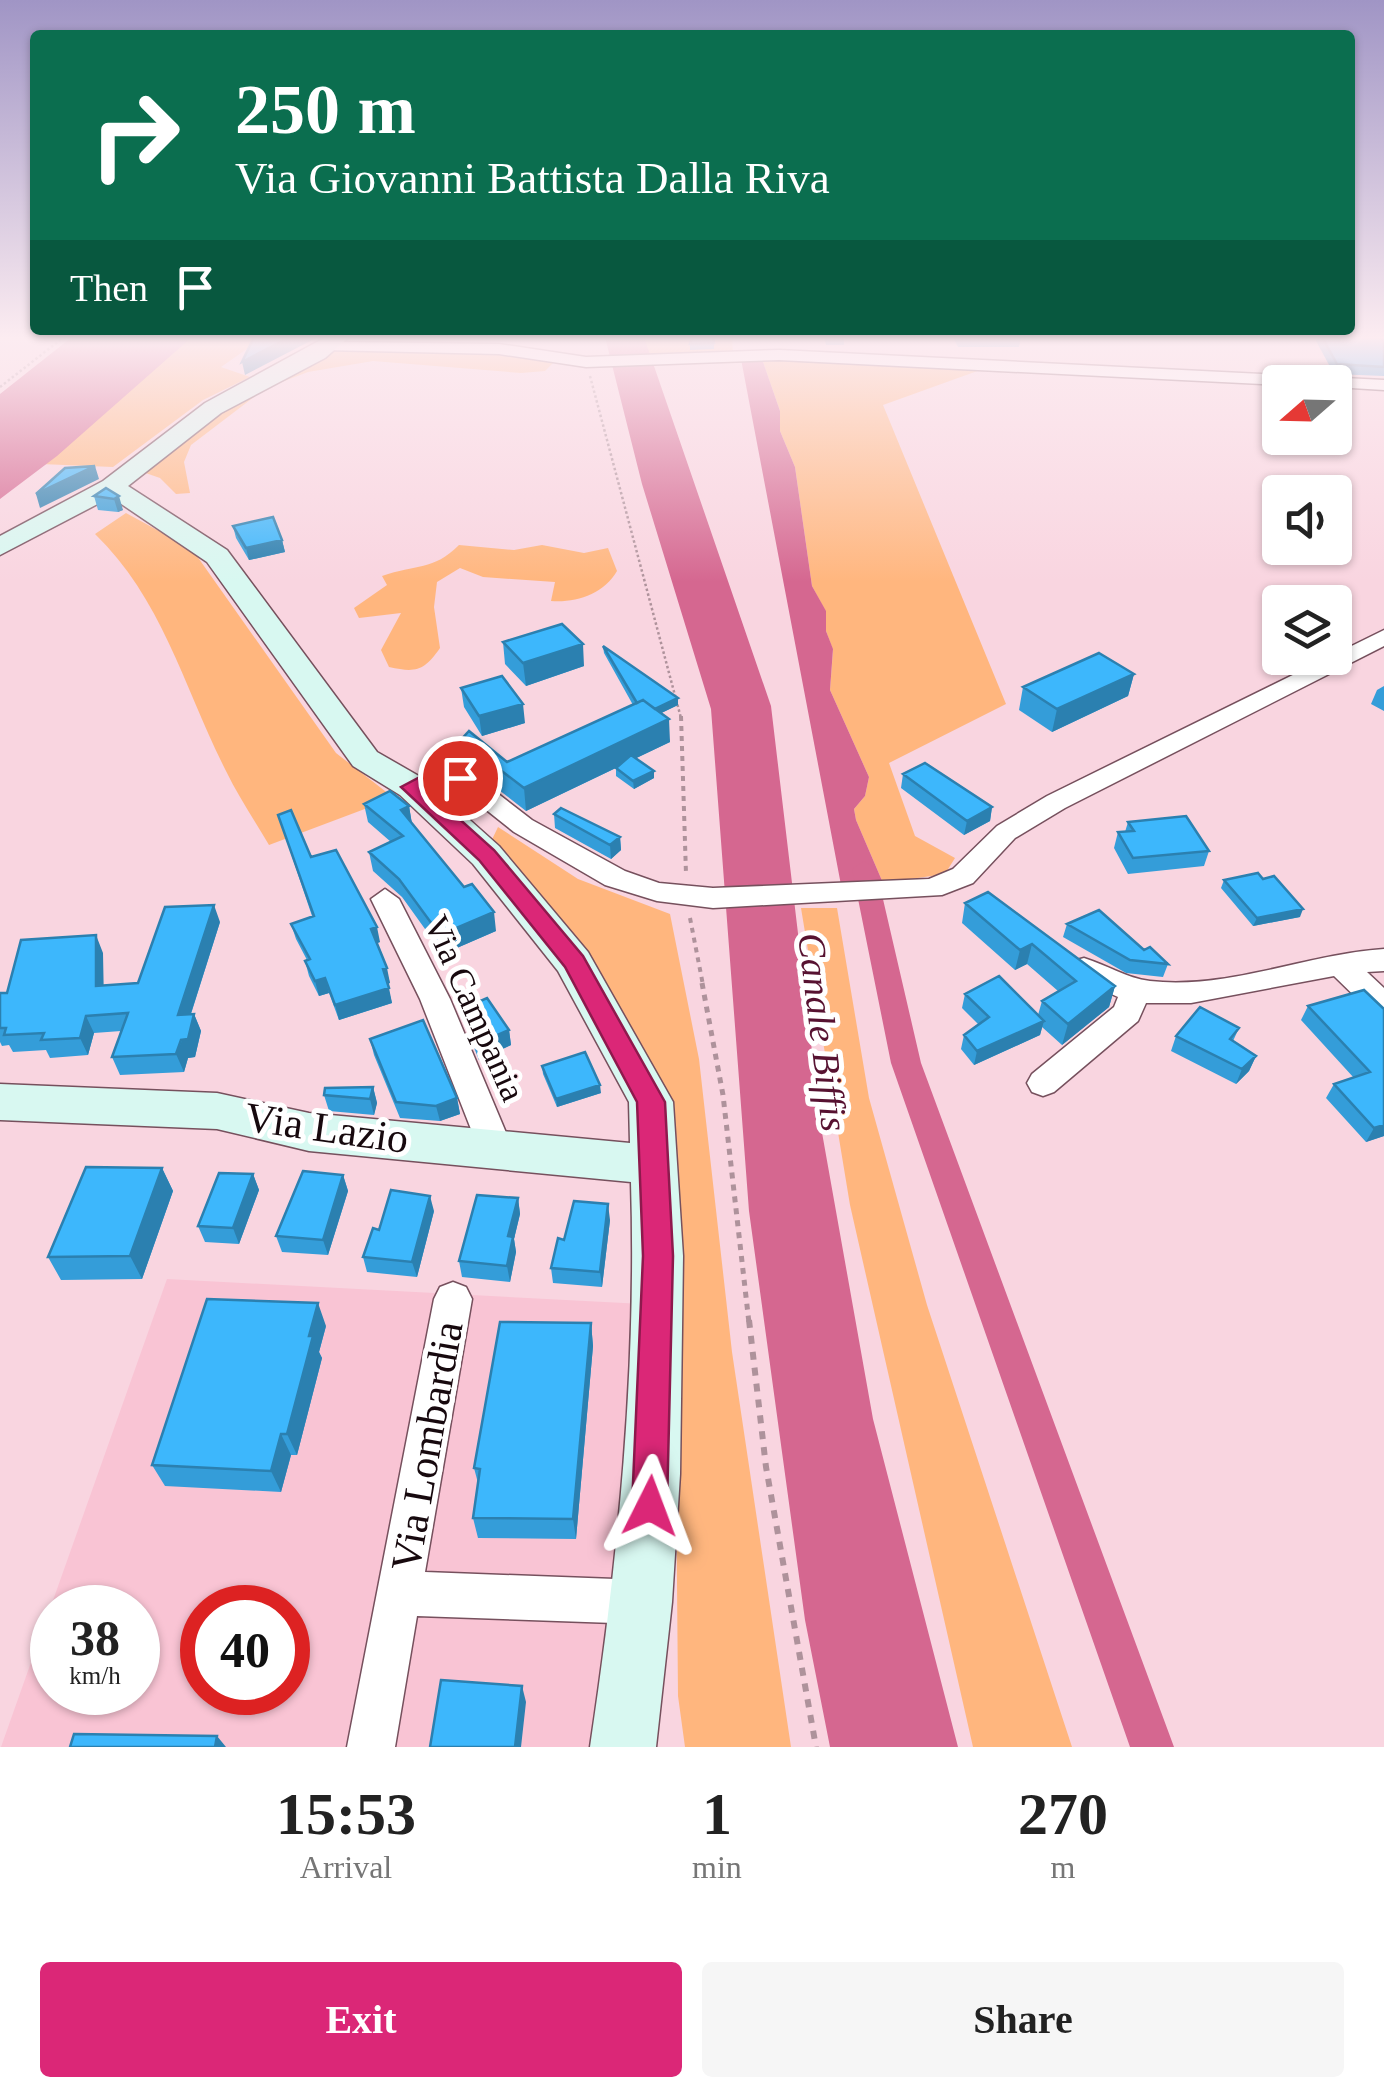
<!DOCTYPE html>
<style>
:root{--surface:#fff;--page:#f6f6f6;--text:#222;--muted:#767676;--accent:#db2777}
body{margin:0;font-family:"Times New Roman",serif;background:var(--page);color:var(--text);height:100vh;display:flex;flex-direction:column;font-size:38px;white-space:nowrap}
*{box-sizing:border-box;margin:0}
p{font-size:32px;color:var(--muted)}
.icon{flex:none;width:55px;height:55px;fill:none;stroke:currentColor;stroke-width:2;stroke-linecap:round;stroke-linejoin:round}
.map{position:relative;height:1747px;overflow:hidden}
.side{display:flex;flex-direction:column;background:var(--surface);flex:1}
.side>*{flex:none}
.guide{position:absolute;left:30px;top:30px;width:1325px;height:305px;border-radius:10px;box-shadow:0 2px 8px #0004;background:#0b6e4f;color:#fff;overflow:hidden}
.needle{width:65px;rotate:250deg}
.tools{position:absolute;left:1262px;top:365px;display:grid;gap:20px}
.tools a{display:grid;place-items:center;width:90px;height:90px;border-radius:10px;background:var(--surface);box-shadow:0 2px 8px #0004;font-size:50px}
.speed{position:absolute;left:30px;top:1585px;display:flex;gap:20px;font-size:50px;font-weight:700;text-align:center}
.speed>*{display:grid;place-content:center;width:130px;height:130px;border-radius:50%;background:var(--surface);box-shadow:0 2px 8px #0004;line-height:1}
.speed small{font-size:25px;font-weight:400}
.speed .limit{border:15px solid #d22;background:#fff;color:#111}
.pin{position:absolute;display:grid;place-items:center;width:85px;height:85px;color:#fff;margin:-42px;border:5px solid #fff;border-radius:50%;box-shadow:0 2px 10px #0007}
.me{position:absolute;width:110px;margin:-55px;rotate:3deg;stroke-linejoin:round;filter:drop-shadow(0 0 8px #0008)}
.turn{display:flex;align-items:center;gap:35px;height:210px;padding:0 40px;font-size:45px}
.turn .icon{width:130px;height:130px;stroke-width:2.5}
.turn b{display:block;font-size:70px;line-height:85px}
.then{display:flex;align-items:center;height:95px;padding:0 40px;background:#0003;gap:20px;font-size:38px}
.eta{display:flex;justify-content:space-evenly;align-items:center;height:170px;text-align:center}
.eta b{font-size:60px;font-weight:700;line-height:70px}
.action{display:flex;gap:20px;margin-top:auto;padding:20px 40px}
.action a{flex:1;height:115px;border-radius:10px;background:var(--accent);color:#fff;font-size:40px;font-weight:700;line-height:115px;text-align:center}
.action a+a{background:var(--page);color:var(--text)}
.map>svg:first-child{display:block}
</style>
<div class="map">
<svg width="1384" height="1747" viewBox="0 0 1384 1747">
<rect width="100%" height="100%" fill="#f9d5e0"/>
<path fill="#f9c4d4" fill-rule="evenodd" d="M167,1279l476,25 -46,443h-596zM52,1608h86v84h-86zM202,1608h86v84h-86z"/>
<path fill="#ffb67e" d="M183,337h81l-43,30 29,10 -47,23 -90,67 -72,-3z
M644,337h88l1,15 -85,3z
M336,351l144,1 73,11 -8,8 -24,2 -148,-12 -65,11 -42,16 -75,57 -7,17 6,31 -14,1 -16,-16 -23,-8 102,-76z
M762,359l221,10 -100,36 123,299 -117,59 26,73 40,22 -10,16 -62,9 -27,-63 -2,-11 11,-13 4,-19 -39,-87 3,-40 -7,-19v-19l-14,-26 -17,-119 -15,-36v-20z
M126,513l66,36 144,204 58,45 -125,47c-14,-24 -31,-49 -43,-74 -42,-83 -63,-171 -131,-237z
M459,545l55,5 28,-5 42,8 24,-5 9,23c-13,23 -41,32 -66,30l4,-19 -72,-5 -23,-9 -23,14 -3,25 6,41c-16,23 -24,25 -51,19l-8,-17 20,-37 -42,5 -5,-10 33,-23 -5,-9c34,-12 51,-5 77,-31z
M498,827l80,52 92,35 29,145 33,293 59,395h-106l-7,-51 -4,-454 -14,-144 -172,-250z
M801,908h36l32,190 58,207 145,442h-99l-123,-542z"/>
<path fill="#d56790" d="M72,337h120l-135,119 -57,43v-105z
M605,337h39l127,369 50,421 52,292 85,328h-128l-25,-127 -56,-409 -38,-502 -69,-225z
M741,359h21l18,52v20l15,36 17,119 14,25v20l7,18 -3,41 39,87 -4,19 -11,13 2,11 27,63 -42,2z"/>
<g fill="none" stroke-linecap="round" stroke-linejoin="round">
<path fill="#d56790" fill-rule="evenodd" d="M864,861l12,8 45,194 253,684h-44l-239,-684 -39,-194z"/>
<g stroke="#76505d" stroke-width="3">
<path id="street" d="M329,342l170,2 87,13 193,-7 605,30v10l-49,-3v-5l-55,3 -501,-25 -193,7 -87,-13 -175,-4 -3,-3z
M1384,630v16l-319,162 -50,30 -42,45 -31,12 -229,13 -56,-7 -52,-16 -91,-53 -59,-47 -16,-1 -27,11 -13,-8 36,-19 35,4 62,48 93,51 34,12 54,5 216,-9 24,-10 44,-43 50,-30z
M385,889l14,10 51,100 62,148 -5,10 -12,4 -12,-4 -5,-10 -58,-148 -49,-100z
M1384,949v22l-17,1 17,16v29l-11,-3 -39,-38 -143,27h-45l-8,18 -84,71 -11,4 -11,-4 -5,-9 5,-9 82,-67 4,-10 -45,-20 -4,-8 4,-8 11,-3c23,7 42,20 66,23 78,9 157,-27 234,-32z
M453,1282l13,5 6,12 -47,273 217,8 16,6 6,16 -6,16 -16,6 -225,-8 -22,131h-48l87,-448 6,-12z"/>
</g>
<g stroke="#76505d" stroke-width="3">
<path id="secondary" d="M326,337h23l-24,21 -104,55 -93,73 99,64 150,202 47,27 75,67 89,106 85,150 10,154 -3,218 -8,128 -16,145h-66c28,-187 47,-375 41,-565l-322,-31 -92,-22 -217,-9v-36l217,9 92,20 321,30 -1,-41 -71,-131 -85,-107 -73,-69 -47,-29 -146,-204 -96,-65 -111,58v-19l103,-55 102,-78z"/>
</g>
<path stroke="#ae929b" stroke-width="2.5" stroke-dasharray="2.5 2.5" stroke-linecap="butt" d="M590,376l91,342
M0,387l64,-50"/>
<path stroke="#ae929b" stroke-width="4" stroke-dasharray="5 5" stroke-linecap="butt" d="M681,716l5,158
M690,918l13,67"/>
<path stroke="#ae929b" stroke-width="5" stroke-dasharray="6 6" stroke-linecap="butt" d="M702,983l21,112 26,228"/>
<path stroke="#ae929b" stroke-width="6" stroke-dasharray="8 8" stroke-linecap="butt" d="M749,1320l17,147 50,280"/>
<use href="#street" fill="#fff" fill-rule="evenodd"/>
<use href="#secondary" fill="#d8f8f1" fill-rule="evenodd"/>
</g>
<path fill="#349dd9" d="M824,337h20v8h-18z
M953,337h68l-2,10h-61z
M1317,337h63l4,4v35l-50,-2 -18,-33z
M714,343v6l-24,1v-6z
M106,488l17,22 -5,2 -20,-2 -4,-14z
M233,526l49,14 3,12 -36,8 -13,-22z
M503,642l81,24 -58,20 -21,-22z
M603,646l75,59 -17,8 9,29 -34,16 18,13v7l-20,11 -18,-13v-8l2,-1 -92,44 -54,-42 -11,-3 -3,-23 11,-12 38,31 126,-57 -29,-52z
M1134,674l-6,22 -76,36 -33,-22 4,-23z
M1384,686v25l-13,-7 6,-14z
M461,688l64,35 -43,13 -18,-29z
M903,774l89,33 -2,14 -26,14 -63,-47z
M364,804l45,2 3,18 84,107 -53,23 -41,-57 -29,-26 -4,-19 22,-10 -23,-20z
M554,814l66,23 1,13 -10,9 -56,-31z
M278,815l102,127 -3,1 13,40 -3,1 5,19 -53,17 -10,-27 -10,3 -10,-20 -4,-15 2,-1 -11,-21 -5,-15 21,-8z
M1128,822l81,29 -5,15 -76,8 -14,-26 4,-16h7z
M1224,880l76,37 -47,9 -32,-38z
M965,903l150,83 -6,21 -47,38 -20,-18 -2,8 -66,30 -13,-16 3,-14 14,-11 -16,-16 3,-14 73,21 4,-14 16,-10 -31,-27 -12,6 -53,-47z
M220,922l-29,92h3l7,17 -6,26 -7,1 -4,14 -64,3 -8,-18 9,-26 -27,2 -6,22 -38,3 -4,-8 -33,2 -4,-7 -7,1 -2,-4v-49h7l96,-40v33l35,-3z
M1067,924l77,26 24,14 -5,13 -37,-4 -63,-36z
M1308,1006l76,3v127l-18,6 -40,-44 8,-14 20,-6 -53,-58z
M462,1009l47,21 2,15 -32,15 -14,-35z
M1239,1028l-6,13 23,15 -7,15 -13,13 -65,-33 5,-15z
M370,1039l87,59 3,16 -20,7 -40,-3 -26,-63z
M542,1066l59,27 -44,14 -14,-33z
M373,1087l4,16 -3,12 -45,-4 -5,-16z
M162,1168l11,23 -31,88 -81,1 -13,-23z
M253,1174l6,16 -20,54 -34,-2 -7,-16z
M343,1175l5,16 -20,64 -46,-3 -6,-16z
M518,1198l2,16 -6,25 2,13 -6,30 -48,-5 -3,-16z
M434,1211l-17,66 -50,-5 -4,-15z
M610,1220l-8,67 -49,-4 -2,-15 13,-28z
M591,1323l2,23 -17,193 -98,-1 -5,-20 5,-35 -4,-15z
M326,1326l-7,26 3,6 -25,97h-6l-10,37 -116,-6 -13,-21z"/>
<path fill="#2b80b0" d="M290,337h28l-73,38 -3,-13z
M95,466l4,13 -59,29 -4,-14z
M119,496l4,14 -5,2 -4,-13z
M282,540l3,12 -36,8 -3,-12z
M583,644l1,22 -58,20 -3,-23z
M1134,674l-6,22 -76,36 5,-23z
M678,698v7l-35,17v-8z
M523,704l2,19 -43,13 -3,-20z
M669,719l1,23 -144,69 -2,-23z
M654,771v7l-20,11 -1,-8z
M409,806l3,18 -11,-14z
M992,807l-2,14 -26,14 3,-14z
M620,837l1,13 -10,9 -1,-14z
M214,905l6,17 -35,110 -7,-17z
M1303,909l-3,8 -47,9 4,-8z
M494,912l2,19 -53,23 -3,-19z
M377,927l3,15 -5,2 -4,-15z
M96,935l7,18 1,51 -8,-18z
M1032,944l-5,20 -12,6 5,-20z
M387,968l3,15 -3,1 -4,-15z
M325,978l4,15 -10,3 -4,-15z
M1115,986l-6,21 -47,38 6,-21z
M389,988l3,15 -53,17 -4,-15z
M194,1014l7,17 -6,26 -7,1 -4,14 -8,-18z
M86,1016l8,17 -6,22 -8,-17z
M1044,1021l-4,14 -66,30 3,-14z
M509,1030l2,15 -32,15 -2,-16z
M1256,1056l-7,15 -13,13 6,-15z
M600,1085l1,8 -44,14 -1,-8z
M373,1087l4,16 -3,12 -4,-16z
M457,1098l3,16 -20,7 -4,-15z
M1384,1125v11l-18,6 8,-14z
M162,1168l11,23 -31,88 -12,-23z
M253,1174l6,16 -20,54 -6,-16z
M343,1175l5,16 -20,64 -5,-15z
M430,1196l4,15 -17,66 -5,-15z
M518,1198l2,16 -6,25 2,13 -6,30 -3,-16 1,-30z
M608,1204l2,16 -8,67 -2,-15z
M318,1303l8,23 -7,26 3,6 -25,97 -10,-21 22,-98z
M591,1323l2,23 -17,193 -3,-20z
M281,1434l10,21 -10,37 -10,-21z
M522,1686l4,16 -5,45h-6z
M217,1736l9,11h-11z"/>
<path fill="#3db7fc" stroke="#2b80b0" stroke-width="2.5" d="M254,337h36l-48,25z
M692,337h21l1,6 -24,1z
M1322,337h58l4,4v26l-47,-3z
M95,466l-59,28 29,-26z
M106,488l13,8 -5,3 -20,-3z
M273,517l9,23 -36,8 -13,-22z
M562,624l21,20 -60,19 -20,-21z
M603,646l75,52 -23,11 -12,-9 -6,3z
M1099,653l35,21 -77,35 -34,-22z
M502,676l21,28 -44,12 -18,-28z
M643,700l26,19 -145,69 -55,-42 -11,-3 11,-12 38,31z
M631,755l23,16 -21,10 -17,-13z
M925,763l67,44 -25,14 -64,-47z
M390,791l19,15 -8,4 63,77 8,-3 22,28 -54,23 -41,-56 -30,-27 34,-16 -39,-32z
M561,808l59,29 -10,8 -56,-31z
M291,810l20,47 25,-7 41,77 -6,2 16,39 -4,1 6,19 -54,17 -10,-27 -10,3 -10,-20 5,-2 -19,-35 23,-8 -36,-101z
M1186,816l23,35 -76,7 -15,-26 16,-1 -6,-9z
M1258,873l5,6 11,-3 29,33 -46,9 -33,-38z
M988,892l127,94 -47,38 -26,-23 34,-20 -44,-37 -12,6 -55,-47z
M214,905l-36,110 16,-1 -6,25 -7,1 -5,14 -64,3 16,-44 -42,3 -6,22 -39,2 3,-7 -40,2 2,-7h-6v-35h7l14,-53 75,-5v51l42,-3 27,-76z
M1099,910l45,40 6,-3 18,17 -38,-4 -63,-36z
M999,976l45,45 -67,30 -13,-16 25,-18 -24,-23z
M1364,990l20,19v116l-10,3 -40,-44 36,-12 -62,-66z
M487,998l22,32 -32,14 -15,-35z
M1200,1007l39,21 -9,11 26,17 -14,13 -66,-33z
M423,1020l34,78 -21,8 -40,-4 -26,-63z
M585,1052l15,33 -44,14 -14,-33z
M373,1087l-3,12 -46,-4 1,-7z
M86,1167l76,1 -32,88 -82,1z
M303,1171l40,4 -20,65 -47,-4z
M219,1173l34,1 -20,54 -35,-2z
M391,1190l39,6 -18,66 -49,-5 10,-29 6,2z
M477,1195l41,3 -10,38 5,1 -6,29 -48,-5z
M574,1201l34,3 -8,68 -49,-4 7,-30 6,2z
M207,1299l111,4 -9,33h4l-26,98h-6l-10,37 -119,-6z
M500,1322l91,1 -18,196 -100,-1 7,-49 -6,-1z
M441,1680l81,6 -7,61h-85z
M74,1734l143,2 -2,11h-145z"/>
<linearGradient id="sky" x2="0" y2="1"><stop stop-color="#a095c5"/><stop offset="0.58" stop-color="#fcecf1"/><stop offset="1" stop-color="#fcecf1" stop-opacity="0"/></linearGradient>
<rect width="1384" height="582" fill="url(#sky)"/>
<path fill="#db2777" stroke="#8e194d" stroke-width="2.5" d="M435,769l33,4v9h-30l-12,7 68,61 89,106 82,146 8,154 -6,250 -5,12 -12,5 -13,-5 -5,-12 11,-250 -6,-154 -72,-135 -86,-107 -78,-73z"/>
<g text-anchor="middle" stroke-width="10" stroke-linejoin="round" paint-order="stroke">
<g font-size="35" fill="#17090e" stroke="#fff">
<text transform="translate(475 1008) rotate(66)" y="12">Via Campania</text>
</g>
<g font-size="38" font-style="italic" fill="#571231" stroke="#fff">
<text transform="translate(823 1032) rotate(83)" y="13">Canale Biffis</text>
</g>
<g font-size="42" fill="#17090e" stroke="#fff">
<text transform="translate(327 1127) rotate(8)" y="15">Via Lazio</text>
<text transform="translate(426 1446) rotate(-80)" y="15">Via Lombardia</text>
</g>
</g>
</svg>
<div class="tools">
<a><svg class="needle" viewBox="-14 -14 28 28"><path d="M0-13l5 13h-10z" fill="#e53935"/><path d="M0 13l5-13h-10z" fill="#767676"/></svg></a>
<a><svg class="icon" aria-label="sound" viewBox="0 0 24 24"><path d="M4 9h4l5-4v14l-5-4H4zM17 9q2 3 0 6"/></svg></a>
<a><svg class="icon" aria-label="layers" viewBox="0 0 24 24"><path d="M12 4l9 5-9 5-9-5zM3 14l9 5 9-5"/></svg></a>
</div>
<div class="speed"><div>38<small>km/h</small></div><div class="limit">40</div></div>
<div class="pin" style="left:460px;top:778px;background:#d93025"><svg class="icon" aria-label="arrive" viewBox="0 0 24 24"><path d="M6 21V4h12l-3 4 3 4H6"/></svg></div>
<svg class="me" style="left:650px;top:1506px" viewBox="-20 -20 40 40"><path d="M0-17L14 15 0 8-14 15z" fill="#db2777" stroke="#fff" stroke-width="4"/></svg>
<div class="guide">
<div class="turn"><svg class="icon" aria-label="right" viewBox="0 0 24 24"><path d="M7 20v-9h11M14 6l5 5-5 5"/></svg><div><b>250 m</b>Via Giovanni Battista Dalla Riva</div></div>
<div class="then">Then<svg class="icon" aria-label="arrive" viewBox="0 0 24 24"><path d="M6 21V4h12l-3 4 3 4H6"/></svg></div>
</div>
</div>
<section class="side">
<div class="eta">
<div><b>15:53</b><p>Arrival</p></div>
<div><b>1</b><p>min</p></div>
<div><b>270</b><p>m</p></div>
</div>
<div class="action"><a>Exit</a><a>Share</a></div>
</section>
